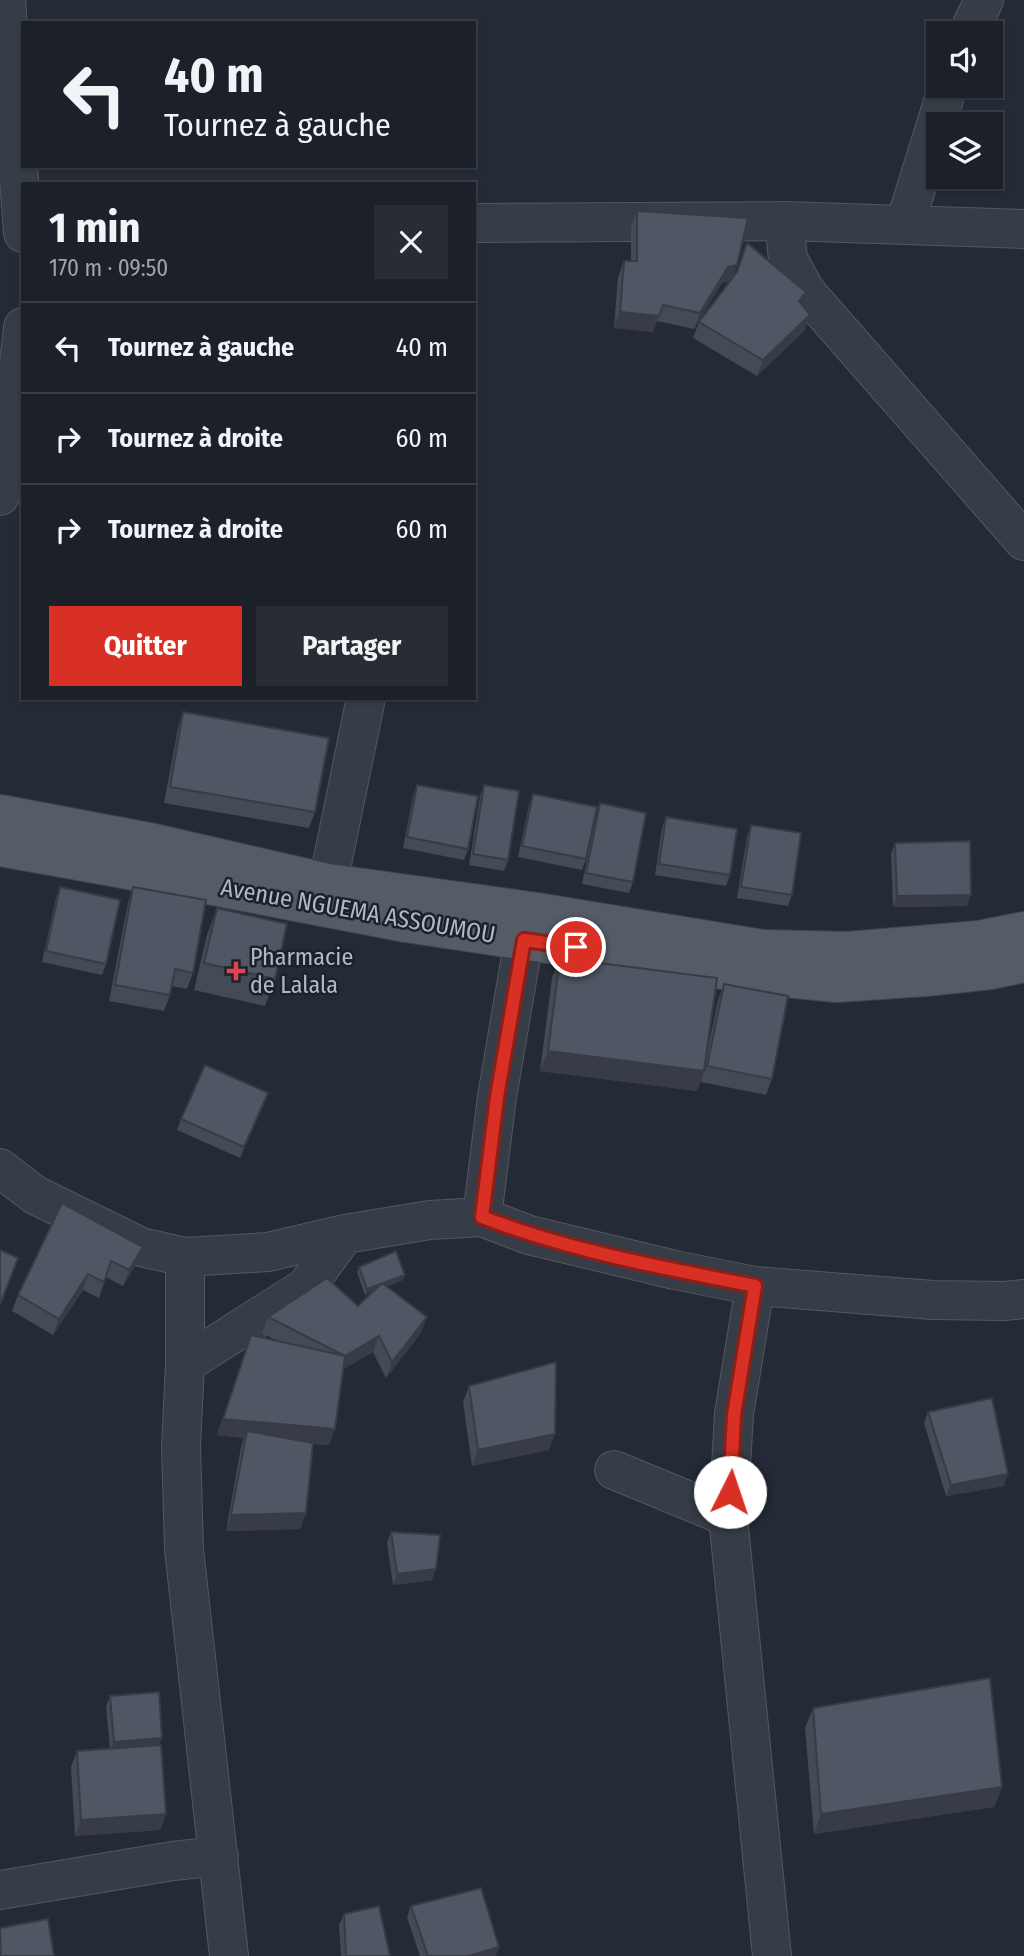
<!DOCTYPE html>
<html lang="fr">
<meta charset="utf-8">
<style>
:root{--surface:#1b2029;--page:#282d35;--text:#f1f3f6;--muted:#a0a3a8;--line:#393e46;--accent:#d93025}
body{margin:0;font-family:"Fira Sans Condensed",sans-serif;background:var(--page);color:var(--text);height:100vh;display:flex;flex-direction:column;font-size:26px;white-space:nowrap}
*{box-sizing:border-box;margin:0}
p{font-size:23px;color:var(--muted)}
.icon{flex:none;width:38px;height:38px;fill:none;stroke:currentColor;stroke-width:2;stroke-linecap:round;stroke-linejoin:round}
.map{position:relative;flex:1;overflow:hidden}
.details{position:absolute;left:21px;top:182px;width:455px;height:518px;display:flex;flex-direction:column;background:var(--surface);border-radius:0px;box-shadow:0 2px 5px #0004,0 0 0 2px var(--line)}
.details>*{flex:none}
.banner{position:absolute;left:21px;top:21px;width:455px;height:147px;border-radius:0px;box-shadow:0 2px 5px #0004,0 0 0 2px var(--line);background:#1b2029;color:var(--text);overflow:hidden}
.controls{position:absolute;left:926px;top:21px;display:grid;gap:14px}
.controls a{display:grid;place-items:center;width:77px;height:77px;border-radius:0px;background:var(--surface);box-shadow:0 2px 5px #0004,0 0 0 2px var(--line);font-size:35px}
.pin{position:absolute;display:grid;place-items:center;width:60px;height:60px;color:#fff;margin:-30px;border:4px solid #fff;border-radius:50%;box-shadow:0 2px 7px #0007}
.me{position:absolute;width:77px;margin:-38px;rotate:4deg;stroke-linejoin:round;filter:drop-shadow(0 0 5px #0008)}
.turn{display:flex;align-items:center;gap:24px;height:147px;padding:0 28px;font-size:32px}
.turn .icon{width:91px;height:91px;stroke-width:2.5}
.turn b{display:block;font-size:49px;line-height:60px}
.round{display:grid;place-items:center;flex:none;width:74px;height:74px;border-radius:0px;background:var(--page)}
.headline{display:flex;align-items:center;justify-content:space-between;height:119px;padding:0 28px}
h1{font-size:42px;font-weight:700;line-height:52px}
.primary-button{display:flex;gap:14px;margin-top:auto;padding:14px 28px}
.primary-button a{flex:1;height:80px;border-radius:0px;background:var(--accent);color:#fff;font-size:28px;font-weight:700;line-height:80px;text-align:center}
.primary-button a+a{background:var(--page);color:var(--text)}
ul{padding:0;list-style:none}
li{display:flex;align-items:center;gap:21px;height:91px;padding:0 28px;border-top:2px solid var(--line)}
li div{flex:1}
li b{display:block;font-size:26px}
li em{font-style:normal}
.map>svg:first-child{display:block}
</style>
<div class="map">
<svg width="1024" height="1956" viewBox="0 0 1024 1956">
<rect width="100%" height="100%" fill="#242b37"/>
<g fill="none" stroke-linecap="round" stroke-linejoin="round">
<g stroke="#525862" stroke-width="40">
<path id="minor" d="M6,0l17,233
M968,33l16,-33
M784,221l4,38 18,33 218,249
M474,223l310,-2 240,8
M905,224l43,-138
M0,496l4,-14 11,-81 8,-74
M328,883l38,-185
M524,939l-27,158 -15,120 47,18 146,35 80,16 178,14 71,1 20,-2
M0,1168l35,27 106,52 44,10
M755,1286l-21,128 -6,103 44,439
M185,1364l121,-77 39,-53
M614,1470l114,47
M0,1890l173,-29 46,-5
M229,1956l-45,-407 -3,-103 4,-82v-107l83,-5 77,-18 85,-14 52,-3"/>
</g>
<g stroke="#404650" stroke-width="40">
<path id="major" d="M0,814l154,29 174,40 209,29 226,37 85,2 131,-11 45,-9
M0,847l151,27 255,49 350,52 81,8 88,-6 66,-7 33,-7"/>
</g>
<use href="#minor" stroke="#373d47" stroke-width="38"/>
<use href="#major" stroke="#555c67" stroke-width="38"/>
</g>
<path fill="#444a56" d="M637,211l100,54 -4,12 68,27 9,11 -6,16 -47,45 -64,-38 6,-16 31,-41 -8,2 -28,46 -37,-8 -4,11 -39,-4 4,-51 6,-16h7v-34z
M183,712l132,100 -6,16 -145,-25 14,-75z
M417,785l51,64 -4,11 -61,-12 10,-52z
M484,785l24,75 -4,11 -35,-6 11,-69z
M533,794l53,65 -4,11 -64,-13 11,-52z
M600,803l33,79 -4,11 -47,-9 14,-69z
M666,817l64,58 -4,11 -71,-11 7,-47z
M751,825l41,70 -4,11 -51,-8 10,-61z
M895,843l72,63 -74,1 -2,-53z
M60,887l46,77 -4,11 -60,-13 14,-64z
M133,887l60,86 -6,16 -15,-3 -2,9 -6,16 -55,-10 19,-98z
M217,908l58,71 -10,27 -71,-16 13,-55z
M560,958l145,104 13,-62 6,-16 48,95 -6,16 -65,-13 2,-7 -6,16 -157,-20 12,-93z
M264,1104l-24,54 -63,-28 4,-11z
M62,1203l75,60 -14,23 -17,-9 -7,21 -16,-8 -30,45 -41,-24 6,-16z
M359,1267l46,8 -2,5 -17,7 35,46 -35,45 -13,-26 -30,17 -14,76 -16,-1 -7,69 -6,16 -74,2 15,-84 3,-9 -27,-3 34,-100 27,6 -16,-8 6,-16 90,-11 15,-15 -8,4 -8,-23z
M469,1386l80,64 -77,16 -9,-64z
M928,1412l76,74 -58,10 -22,-73z
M391,1532l41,48 -39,5 -6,-42z
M110,1696l50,49 6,69 -6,16 -85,6 -4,-69 6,-16 33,-2 -4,-42z
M813,1708l189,79 -8,20 -180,27 -9,-106z
M411,1906l85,50h-76l-13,-39z
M344,1914l46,42h-49l-2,-31z"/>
<path fill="#373c46" d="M737,265l-6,16 -9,2 -28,46 6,-16 28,-46z
M806,292l-6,16 -1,-7z
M620,312l39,4 -6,16 -39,-4z
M810,315l-6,16 -47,45 6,-16z
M971,895l-4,11 -74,1 4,-11z
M548,1051l156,20 -7,20 -157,-20z
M268,1093l-4,11 -24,54 4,-11z
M143,1247l-6,16 -14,23 6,-16z
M88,1274l-5,16 -30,45 6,-16z
M405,1275l-2,5 -38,15 2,-6z
M427,1317l-6,16 -35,45 6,-16z
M379,1336l-6,16 -34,20 6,-16z
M223,1419l112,10 -6,16 -83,-7 1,-7 -3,7 -27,-3z
M555,1434l-6,16 -77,16 6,-16z
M1008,1474l-4,12 -58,10 5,-11z
M306,1513l-6,16 -74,2 5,-16z
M436,1569l-4,11 -39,5 4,-11z
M162,1738l-4,11 -48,4 4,-11z
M1002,1787l-8,20 -180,27 7,-20z
M166,1814l-6,16 -85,6 6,-16z
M499,1947l-3,9h-27z"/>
<path fill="#4f5664" stroke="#373c46" stroke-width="2" d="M637,211l111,7 -11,47 -9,2 -28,46 -37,-8 -4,11 -39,-4 4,-51h13z
M747,243l59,49 -7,9 11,14 -47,45 -64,-38 38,-50z
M183,712l146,26 -14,74 -145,-25z
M417,785l61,11 -10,53 -61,-12z
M484,785l35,6 -11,69 -35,-6z
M533,794l64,13 -11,52 -64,-13z
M600,803l46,10 -13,69 -47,-9z
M666,817l71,12 -7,46 -71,-11z
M751,825l50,8 -9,62 -51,-8z
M970,841l1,54 -74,1 -2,-53z
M60,887l60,13 -14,64 -60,-13z
M133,887l73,13 -13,73 -18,-4 -5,26 -55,-10z
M217,908l70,16 -12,55 -71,-16z
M560,958l157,20 -13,93 -156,-20z
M724,984l64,12 -16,83 -65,-13z
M205,1065l63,28 -24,54 -63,-28z
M62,1203l81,44 -14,23 -18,-9 -7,21 -16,-8 -29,45 -41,-24z
M0,1250l18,8 -18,47z
M396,1251l9,24 -38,14 -8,-22z
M327,1278l31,28 24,-23 45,34 -35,45 -13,-26 -34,20 -10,73 -112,-10 28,-84 94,21 -77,-39z
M556,1362l-1,72 -77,16 -9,-64z
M992,1398l16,76 -57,11 -23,-73z
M247,1431l66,12 -7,70 -75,2z
M391,1532l49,3 -4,34 -39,5z
M990,1678l12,109 -181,27 -8,-106z
M159,1692l3,46 -48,4 -4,-46z
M161,1745l5,69 -85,6 -4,-69z
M481,1888l18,59 -30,9h-41l-17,-50z
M379,1906l11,50h-44l-2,-42z
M48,1919l6,37h-53l-1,-28z"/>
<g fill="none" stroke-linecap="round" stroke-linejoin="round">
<g stroke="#8d1f18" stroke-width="18">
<path id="route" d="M576,947l-52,-7 -27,157 -15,120c88,34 182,51 273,69l-21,129 -4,77"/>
</g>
<use href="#route" stroke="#d93025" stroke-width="12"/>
</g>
<path fill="#e0444e" stroke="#1c222c" stroke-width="2.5" d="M232.5 960.5h7v7h7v7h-7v7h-7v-7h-7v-7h7z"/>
<g text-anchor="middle" stroke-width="5" stroke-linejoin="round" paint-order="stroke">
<g font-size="24" fill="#b2b8c3" stroke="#1c222c">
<text transform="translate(358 911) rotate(10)" y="8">Avenue NGUEMA ASSOUMOU</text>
</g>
<g font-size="24" fill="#b2b8c3" stroke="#1c222c" text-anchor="start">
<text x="250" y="965">Pharmacie<tspan x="250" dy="28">de Lalala</tspan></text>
</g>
</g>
</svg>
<div class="controls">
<a><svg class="icon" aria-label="sound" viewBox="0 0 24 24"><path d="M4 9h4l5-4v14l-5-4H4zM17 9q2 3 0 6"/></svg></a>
<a><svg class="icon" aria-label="layers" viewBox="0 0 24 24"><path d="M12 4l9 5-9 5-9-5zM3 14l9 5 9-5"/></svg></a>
</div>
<div class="pin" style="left:576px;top:947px;background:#d93025"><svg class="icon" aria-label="arrive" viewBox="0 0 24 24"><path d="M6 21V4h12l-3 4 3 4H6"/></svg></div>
<svg class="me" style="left:730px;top:1492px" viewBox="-20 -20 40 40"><circle r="19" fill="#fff"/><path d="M0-13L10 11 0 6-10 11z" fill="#d93025"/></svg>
<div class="banner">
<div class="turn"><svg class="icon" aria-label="left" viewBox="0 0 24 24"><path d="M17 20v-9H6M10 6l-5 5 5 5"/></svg><div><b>40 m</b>Tournez à gauche</div></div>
</div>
<section class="details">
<div class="headline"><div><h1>1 min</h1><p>170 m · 09:50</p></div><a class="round"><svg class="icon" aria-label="close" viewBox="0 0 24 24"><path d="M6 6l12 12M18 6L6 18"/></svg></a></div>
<ul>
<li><svg class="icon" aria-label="left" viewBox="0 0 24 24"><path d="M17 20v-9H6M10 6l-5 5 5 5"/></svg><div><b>Tournez à gauche</b></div><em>40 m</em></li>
<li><svg class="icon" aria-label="right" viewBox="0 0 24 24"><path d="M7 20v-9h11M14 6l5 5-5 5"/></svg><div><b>Tournez à droite</b></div><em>60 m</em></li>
<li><svg class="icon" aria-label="right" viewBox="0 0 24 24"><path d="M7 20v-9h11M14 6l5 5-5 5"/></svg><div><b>Tournez à droite</b></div><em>60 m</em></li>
</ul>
<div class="primary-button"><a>Quitter</a><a>Partager</a></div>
</section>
</div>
